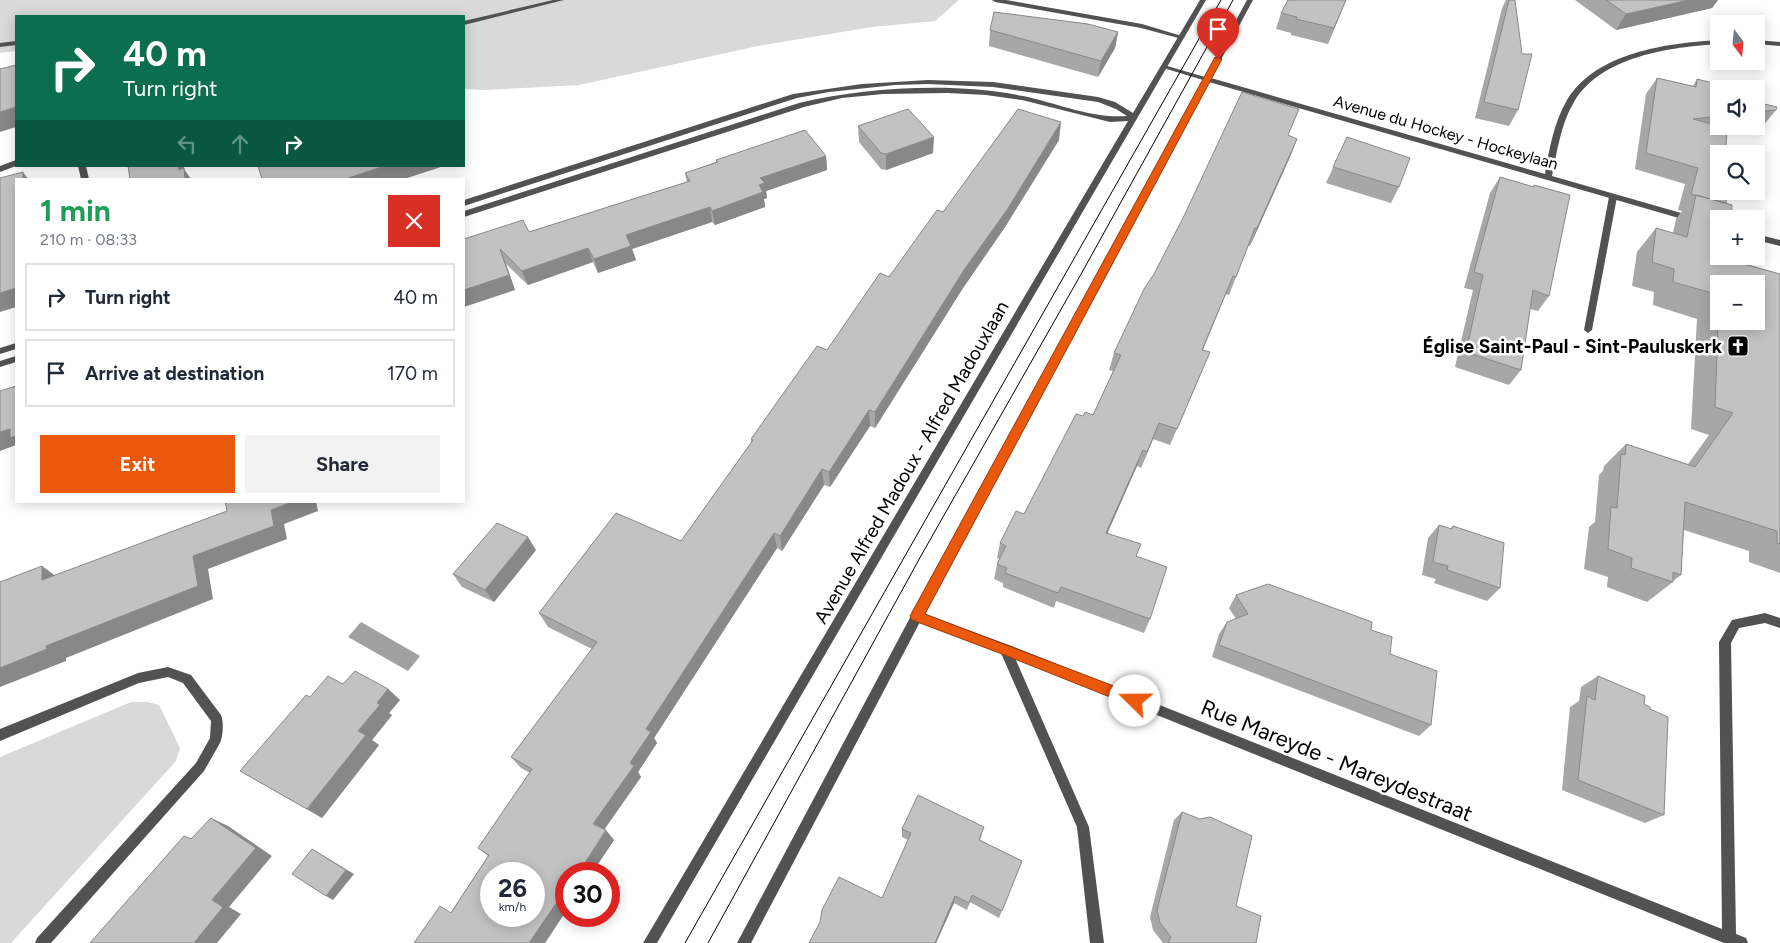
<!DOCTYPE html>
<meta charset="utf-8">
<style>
:root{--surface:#fff;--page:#f2f2f3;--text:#1f2937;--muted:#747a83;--line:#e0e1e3;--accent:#ea580c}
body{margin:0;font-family:Figtree,sans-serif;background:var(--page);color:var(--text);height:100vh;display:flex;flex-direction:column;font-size:19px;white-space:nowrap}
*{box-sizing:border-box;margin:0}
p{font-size:16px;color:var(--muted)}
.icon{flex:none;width:28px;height:28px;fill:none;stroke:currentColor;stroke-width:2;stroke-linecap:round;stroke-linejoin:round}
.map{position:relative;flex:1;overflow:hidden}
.sheet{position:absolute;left:15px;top:178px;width:450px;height:325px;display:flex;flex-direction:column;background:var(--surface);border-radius:0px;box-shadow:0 2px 12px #0003}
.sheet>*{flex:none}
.guide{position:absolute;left:15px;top:15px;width:450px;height:152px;border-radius:0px;box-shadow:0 2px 12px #0003;background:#0b6e4f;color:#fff;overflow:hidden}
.needle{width:32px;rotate:164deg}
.buttons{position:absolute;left:1710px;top:15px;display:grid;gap:10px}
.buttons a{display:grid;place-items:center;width:55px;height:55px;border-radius:0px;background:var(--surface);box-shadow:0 2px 12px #0003;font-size:25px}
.speed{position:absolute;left:480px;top:862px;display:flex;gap:10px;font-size:25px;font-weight:700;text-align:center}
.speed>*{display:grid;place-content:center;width:65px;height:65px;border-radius:50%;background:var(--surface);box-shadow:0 2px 12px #0003;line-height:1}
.speed small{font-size:12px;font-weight:400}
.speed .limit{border:8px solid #d22;background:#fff;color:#111}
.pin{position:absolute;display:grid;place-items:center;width:42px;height:42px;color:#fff;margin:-51px -21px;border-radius:50% 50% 50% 0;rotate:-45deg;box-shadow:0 0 5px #0007}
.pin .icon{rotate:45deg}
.me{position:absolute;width:55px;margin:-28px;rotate:292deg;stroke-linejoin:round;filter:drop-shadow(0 0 4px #0008)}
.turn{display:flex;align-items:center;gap:18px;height:105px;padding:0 25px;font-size:22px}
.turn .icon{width:65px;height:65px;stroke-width:2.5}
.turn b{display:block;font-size:35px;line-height:42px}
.lanes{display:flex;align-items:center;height:48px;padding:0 25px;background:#0003;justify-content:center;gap:25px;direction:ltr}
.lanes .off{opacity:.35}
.round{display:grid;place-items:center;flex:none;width:52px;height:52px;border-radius:0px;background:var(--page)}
.summary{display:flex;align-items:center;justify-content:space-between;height:85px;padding:0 25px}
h1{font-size:30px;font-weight:700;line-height:38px;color:#1e9e55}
.button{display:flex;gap:10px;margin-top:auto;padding:10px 25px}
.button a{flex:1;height:58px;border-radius:0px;background:var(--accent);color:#fff;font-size:20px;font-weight:700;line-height:58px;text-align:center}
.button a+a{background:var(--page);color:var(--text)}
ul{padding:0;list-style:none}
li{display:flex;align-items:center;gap:15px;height:68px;margin:0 10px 8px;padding:0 15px;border:2px solid var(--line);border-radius:0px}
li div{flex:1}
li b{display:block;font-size:19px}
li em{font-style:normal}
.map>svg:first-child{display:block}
</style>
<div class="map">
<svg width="1780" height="943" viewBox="0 0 1780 943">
<rect width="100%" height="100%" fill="#fff"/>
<path fill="#d9d9d9" d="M0,0h958v1l-23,20 -63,6 -114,19 -179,39 -94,5 -21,-1v-73h-448v35l-16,2z
M131,702h17l11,3 21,43 -4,13 -165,182h-11v-186z"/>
<path fill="#a0a0a0" d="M361,622l59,34 -12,15 -60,-34z"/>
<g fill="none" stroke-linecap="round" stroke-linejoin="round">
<path fill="#525252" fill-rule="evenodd" d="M553,0h11l-100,25v-4z
M992,0h14l136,24 43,13 -3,2 -41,-11 -146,-26z
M16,41v4l-16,2v-4z
M1613,194l4,3 -25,133 -4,3 -4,-3 25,-133z"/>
<path fill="#525252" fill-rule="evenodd" d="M1247,0h6l-42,78 334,96c4,-24 9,-52 22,-74 29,-48 101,-57 152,-60v4c-48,3 -118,12 -145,58 -13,21 -17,50 -22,74l143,41 1,2 -1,2h-6l-480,-139 -285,532 85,31 713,284 -3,-287 13,-22 33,-7 15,5v10l-15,-5 -26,5 -8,15 5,291 10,4 2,5h-24l-709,-285 74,169 15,116h-14l-13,-116 -76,-174 -81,-31 -169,321h-14l176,-331 290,-532 -43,-13 4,-2 41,12z
M1756,40l24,2v4l-24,-2z
M16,160v6l-16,6v-6z
M78,166h8l3,13h-8z
M1756,234l24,6v6l-24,-6z
M168,667l23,8 30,40c3,7 2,21 -1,28l-16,28 -153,172h-16l2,-5 159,-175 14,-25 1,-17 -28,-38 -15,-6 -29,6 -139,58v-12l138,-56z"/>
<path fill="#525252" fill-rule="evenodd" d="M1200,0h6l-549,943h-14l485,-822 -18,1 -88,-22 -36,-5 -38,-2 -65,1 -41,4 -38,9 -340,110v-6l335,-108c67,-16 156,-21 224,-7 34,7 69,23 104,20l-11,-7 -18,-7 -105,-15 -65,-3 -33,1 -66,7 -32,6 -333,108v-6l329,-106 69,-10 66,-4 65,2 105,15 17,5 18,11z
M16,343v6l-16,5v-6z
M16,356v6l-16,5v-6z"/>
<path stroke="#000" stroke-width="1" d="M685,943l536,-943
M708,943l214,-389 158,-278 153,-276"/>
</g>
<path fill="#a7a7a7" d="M1346,0l-18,44 -37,-9v-2l-15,-4 5,-16z
M1506,0h9l3,110 -9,16 -34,-8 27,-110z
M1575,0h143l-6,8 -96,22z
M990,30l128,2 -3,16 -17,29 -109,-31z
M1657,78l36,8 4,-7 22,10v37h37v-24l20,8 -13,16 -36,4 -8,61h10l-2,2 -8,63 61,18v299l-31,-11v-11l-65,-21 -3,45 -8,6v1l-26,20 -40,-15 1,-10 -24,-8 5,-42 6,-5 4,-47 4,-4 1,-5 22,-22 62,20 21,-29 -18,-6 6,-110 -44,-14 1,-13 -22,-6 5,-34 19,-24 17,5 3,-14 6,-8 -4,-1 7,-26 -50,-15 11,-75z
M858,126l75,27 -47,17 -5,-1 -22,-27z
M1289,136l8,3 -7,18 -40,89h-2l-19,49 -3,-1 -23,56v19l-33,76 -17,-6 -12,29 -4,-2 -30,67 29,23 14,63 -6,14 -88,-32 -2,7 -51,-21v-4l-9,-4 3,-15 3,-5 -3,-1 3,-15 24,-29 59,-98 10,-1 20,-44 -4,-1 5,-17z
M1347,137l52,50 -8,16 -65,-20z
M1059,140l-54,87 -42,61 -88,140 -5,-2 -40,61 -6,-2 -42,66 -5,-3 -123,190 3,5 -19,29 3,5 -37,53 10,10 -20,30 4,4h-32v37l-21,32 -94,-31 37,-56 -10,-8 52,-75 -9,-5 -10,-11 81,-108 -44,-22 -9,-14 142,-72 70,-98v-4l192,-227z
M826,156l1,14 -61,21 1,7 -3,1 1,8 -50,18 -3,-3 -80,27 4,11 -38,13 -5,-11 -65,23 -22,-21 9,26 -51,-51 65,-7 158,-50 -2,-9 31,-11v-2z
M1500,177l33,10 1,-2 15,111 -11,15 -8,-2 -9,61 -12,15 -54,-18 18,-77 -9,-2 26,-95z
M1439,525l11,4 3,-3 47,62 -13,13 -53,-18 2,-4 -14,-4 6,-37z
M536,550l-42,52 -32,-15 -9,-13z
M1236,595l135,35 60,95 -12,11 -207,-79 7,-23 8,-12 9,-3 -7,-11z
M1598,676l46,28 20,111 -19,8 -83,-33 8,-83 9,-6 2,-14z
M343,684l45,5 12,11 -11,13 3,2 -20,25 7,5 -57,73 -82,-47 70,-74z
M1182,812l54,94 20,37h-93l-10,-13 -3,-13 24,-97z
M902,829l80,6 -2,5 42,21 -23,57 -29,-16 -3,8 -13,-7 -18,40h-127l73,-45 26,-58 -6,-3z"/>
<path fill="#888" d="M1346,0l-18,44 6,-16z
M1689,0h29l-6,8 -96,22 10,-16z
M1118,32l-3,16 -17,29 3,-16z
M16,107v20l-16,5v-20z
M1061,122l-2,18 -54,87 -42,61 -88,140v-16l89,-142z
M934,137l-1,16 -47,17v-16z
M1297,139l-7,18 -40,89 7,-18z
M826,156l1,14 -61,21 1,7 -3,1 1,8 -50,18 -3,-14 47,-26 1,-7z
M178,166h6v3l7,10h-6l-6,-9z
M385,166h56v1l-37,12h-59z
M23,172l5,7h-5z
M710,207l2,15 -80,27 4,11 -38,13 -4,-14 32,-24z
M588,248l5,14 -65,23 -6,-14z
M500,249l6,15 9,26 -51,17v-17z
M16,288v19l-16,5v-19z
M869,410l1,16 -40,61 -1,-15z
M1159,423l-6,16 -12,29 6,-16z
M10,429l6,5v11l-16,6v-19z
M1143,450l-6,16 -36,82 5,-15z
M822,469l2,16 -42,66 -2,-15z
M295,501h21l2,10 -34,13 3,15 -79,30 5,30 -147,59v3l-66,26v-19l46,-22 147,-90 78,-46z
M774,533l3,15 -123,190 3,5 -19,29 3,5 -40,57 -8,-10 37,-61 16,-34z
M528,537l8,13 -42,52 -9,-12z
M42,566l18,13 -18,1z
M388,689l12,11 -11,13 3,2 -20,25 7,5 -57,73 -15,-9 70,-106z
M211,818l17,8 44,30 -43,51 12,7 -24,29h-23l18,-43z
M606,830l8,10 -20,30 4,4h-13v-11z
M312,849l42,25 -21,26 -7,-4z
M955,896l-1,7 -18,40h-1z
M557,902l9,7v2l-21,32h-16z"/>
<path fill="#c2c2c2" stroke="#888" fill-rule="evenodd" d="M1288,0h58l-12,28 -38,-9 1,-2 -16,-4z
M1509,0h6l7,54h10l-14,56 -34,-8z
M1606,0h83l-63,14z
M994,12l94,12 30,8 -17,29 -111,-31z
M16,65v42l-16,5v-43z
M1657,78l39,9 1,-8 32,8v2h-10v27l-26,3 34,9 -1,18 12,3v5h-19v37h8l-1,12 -35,-9 7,-26 -52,-15z
M1242,92l57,17 -11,26 9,4 -40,89h-2l-19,49 -3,-1 -31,74 8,2 -33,77 -18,-6 -12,29 -4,-2 -37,83 35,11 -5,12 31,11 -17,52 -89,-32 -3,6 -53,-20 2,-5 -10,-4 9,-18 -6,-3 16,-32 8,3 52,-100 7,2 2,-4 8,3 28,-60 -7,-2 30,-64 10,-15 30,-58z
M1756,102l21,5 -1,3 -20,2z
M908,109l26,28 -48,17 -5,-1 -23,-27z
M1018,109l43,13 -54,88 -43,60 -89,142 -6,-2 -40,62 -7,-3 -42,67 -6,-3 -128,196 5,3 -21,31 4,3 -41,58 13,6 -21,33 5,3 -5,8h-19v28l-2,4 -7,-4 -28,41h-115l26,-37 11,7 38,-58 -11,-7 54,-79 -21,-12 86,-115 -58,-29 77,-100 65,28 72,-101 -2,-1 66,-93 10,4 53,-77 9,4 48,-67 6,2zM491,874h43v42h-43z
M805,130l21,26 -66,22 5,5 -6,2 4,7 -51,19 -2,-4 -84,28 5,11 -37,13 -6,-11 -66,23 -22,-22 9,26 -45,15v-51l59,-19 6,12 161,-51 -5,-8 33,-11 -2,-2z
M1347,137l63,21 -11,29 -66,-20z
M128,166h50l1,4 5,-2 1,11h-55z
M258,166h127l-40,13h-83z
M23,172v7h-7v109l-16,5v-115z
M1500,177l34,10v-2l36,10 -21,101 -16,-6 -12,80 -55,-18 17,-77 -9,-3z
M1696,195l36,10 -1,14h-12v37h17l5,2 -1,5 40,11v270l-3,-1v-12l-92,-29 -4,73 -8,-3v10l-42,-14 1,-10 -24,-9 3,-42 6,1 4,-54 4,1 1,-11 69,23 38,-54 -18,-6 4,-111v25h37v-37h-37v11l-46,-13 1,-13 -22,-7 4,-34 31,9z
M16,386v50l-6,2v-9l-10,3v-41z
M225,501h70l-24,9 3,16 -81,30 5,30 -152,60 1,3 -47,19v-86l42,-16v14l185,-69z
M497,523l31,14 -43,53 -32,-16z
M1439,525l13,4 1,-3 51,17 -4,45 -53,-18 1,-4 -15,-4z
M1268,584l104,38 -1,8 21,7 -2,17 47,17 -6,54 -212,-80 8,-23 21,-8 -12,-19z
M355,671l33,18 -11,14 3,2 -22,26 8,4 -59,74 -67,-38 66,-76 4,2 18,-21 15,8z
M1598,676l47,20 -1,8 6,3v2l18,8 -4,98 -86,-35 9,-84 8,4z
M918,795l66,32 -5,13 43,21 -20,50 -30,-16 -3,8 -14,-7 -20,47h-126l11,-21 2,-12 17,-33 43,21 29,-65 -9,-4z
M1182,812l18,7 10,-2 42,19 -16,70 25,10 -5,27h-88l3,-6 -11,-14 -3,-13z
M211,818l45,30 -44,52 11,7 -29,36h-104l94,-107 7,3z
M312,849l34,21 -20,26 -34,-22z"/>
<path fill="#ea580c" stroke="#983908" d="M1215,57l7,2 -297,555 215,82 2,5 -2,4 -5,2 -133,-53 -90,-34 -2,-4z"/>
<defs>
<g id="church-square" transform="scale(1.125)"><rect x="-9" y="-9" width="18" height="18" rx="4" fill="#000" stroke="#fff"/><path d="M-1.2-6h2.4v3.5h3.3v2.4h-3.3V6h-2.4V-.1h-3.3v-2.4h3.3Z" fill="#fff"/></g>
</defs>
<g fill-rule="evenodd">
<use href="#church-square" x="1738" y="346"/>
</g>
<g text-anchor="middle" stroke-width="5" stroke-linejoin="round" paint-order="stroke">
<g font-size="16" fill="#000" stroke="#fff">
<text transform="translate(1446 132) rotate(16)" y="6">Avenue du Hockey - Hockeylaan</text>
</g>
<g font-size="19" font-weight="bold" fill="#000" stroke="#fff" text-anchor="end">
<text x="1722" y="353">Église Saint-Paul - Sint-Pauluskerk</text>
</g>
<g font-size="19" fill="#000" stroke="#fff">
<text transform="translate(911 462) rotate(-60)" y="7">Avenue Alfred Madoux - Alfred Madouxlaan</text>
</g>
<g font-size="22" fill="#000" stroke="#fff">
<text transform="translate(1337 760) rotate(22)" y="8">Rue Mareyde - Mareydestraat</text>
</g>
</g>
</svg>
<div class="buttons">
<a><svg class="needle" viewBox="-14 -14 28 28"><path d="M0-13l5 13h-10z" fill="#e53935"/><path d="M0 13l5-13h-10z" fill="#747a83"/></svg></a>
<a><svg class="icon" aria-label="sound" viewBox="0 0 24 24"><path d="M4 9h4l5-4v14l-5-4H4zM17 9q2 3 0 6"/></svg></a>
<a><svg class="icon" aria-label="search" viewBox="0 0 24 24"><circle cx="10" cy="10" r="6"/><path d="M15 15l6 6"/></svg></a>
<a>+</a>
<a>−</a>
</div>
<div class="speed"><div>26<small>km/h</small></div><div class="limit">30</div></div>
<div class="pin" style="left:1218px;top:59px;background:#d93025"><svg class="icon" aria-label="arrive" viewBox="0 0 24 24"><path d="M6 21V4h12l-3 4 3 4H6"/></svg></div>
<svg class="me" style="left:1135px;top:701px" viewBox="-20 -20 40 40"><circle r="19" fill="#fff"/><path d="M0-13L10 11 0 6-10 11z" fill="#ea580c"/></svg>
<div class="guide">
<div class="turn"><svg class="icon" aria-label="right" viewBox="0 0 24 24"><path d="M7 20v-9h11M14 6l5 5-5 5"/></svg><div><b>40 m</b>Turn right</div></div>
<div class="lanes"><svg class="icon off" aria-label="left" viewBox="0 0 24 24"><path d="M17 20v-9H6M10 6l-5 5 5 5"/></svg><svg class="icon off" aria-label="ahead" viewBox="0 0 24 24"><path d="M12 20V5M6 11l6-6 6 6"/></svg><svg class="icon" aria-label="right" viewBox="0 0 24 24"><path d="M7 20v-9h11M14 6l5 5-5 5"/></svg></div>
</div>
<section class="sheet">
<div class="summary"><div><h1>1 min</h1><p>210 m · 08:33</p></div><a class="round" style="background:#d93025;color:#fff"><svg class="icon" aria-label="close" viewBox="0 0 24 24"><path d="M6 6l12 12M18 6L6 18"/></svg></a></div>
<ul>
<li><svg class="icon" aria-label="right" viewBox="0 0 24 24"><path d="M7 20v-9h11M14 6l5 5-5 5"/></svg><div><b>Turn right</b></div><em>40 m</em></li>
<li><svg class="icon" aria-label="arrive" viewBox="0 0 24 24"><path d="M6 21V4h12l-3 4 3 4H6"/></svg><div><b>Arrive at destination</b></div><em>170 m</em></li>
</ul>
<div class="button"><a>Exit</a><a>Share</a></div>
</section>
</div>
